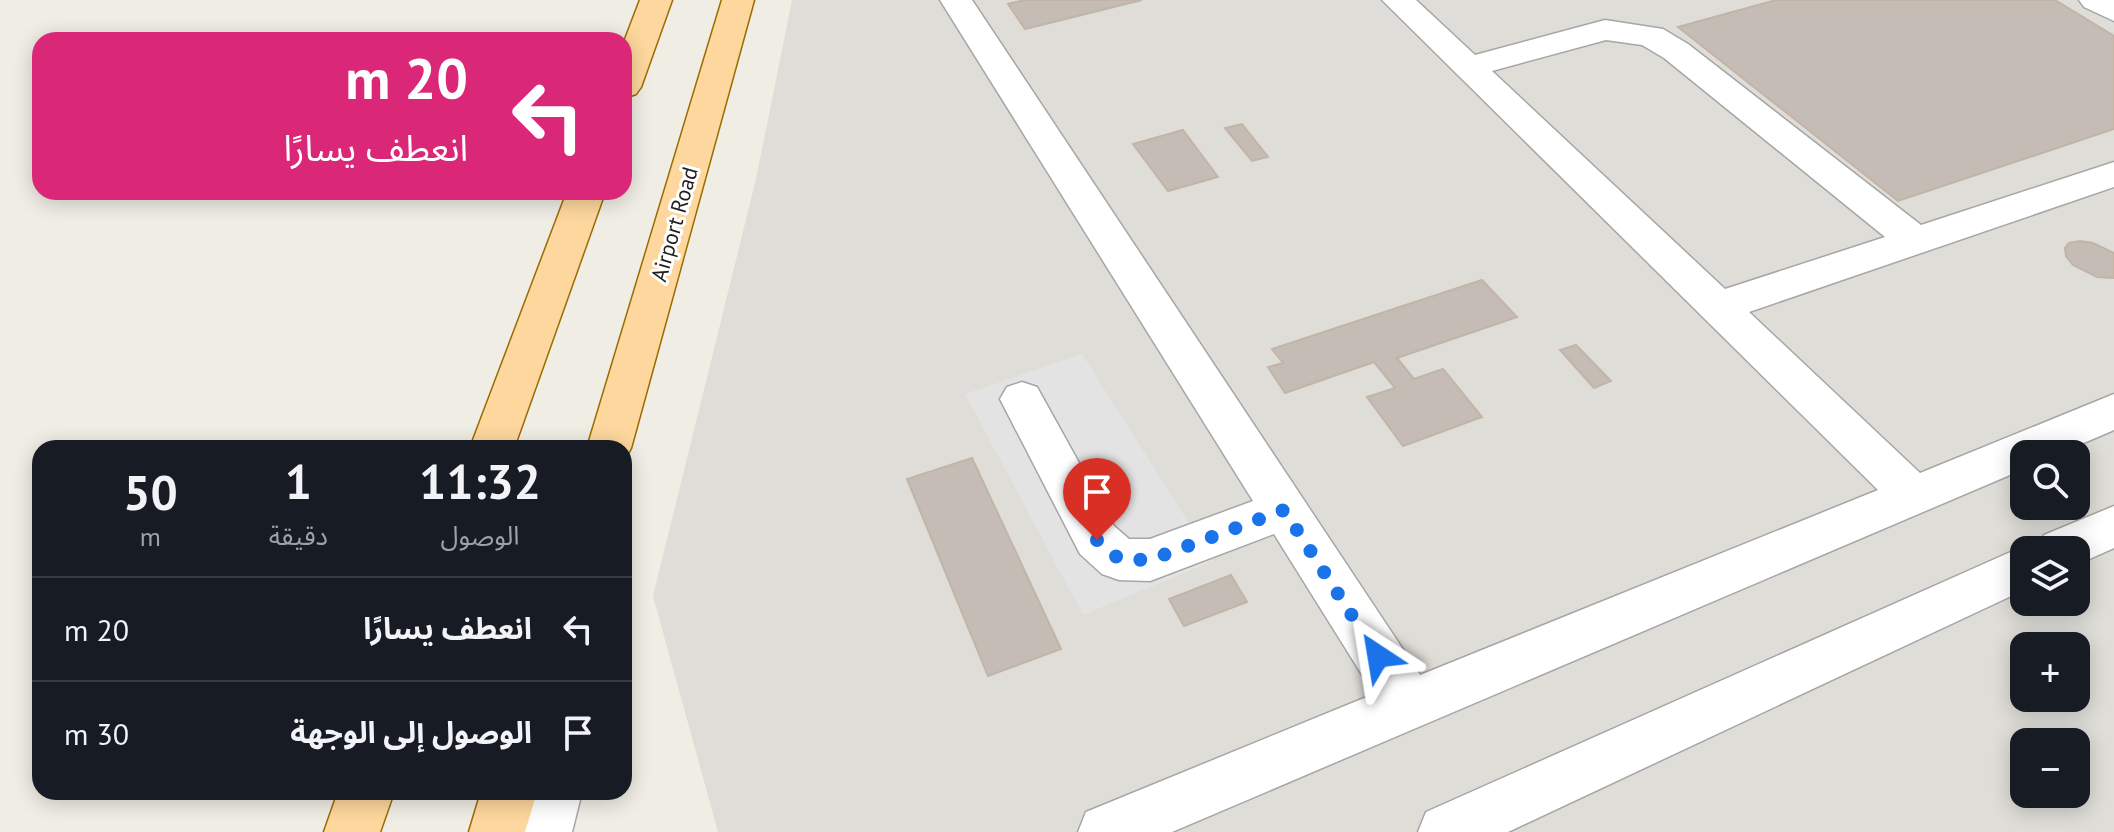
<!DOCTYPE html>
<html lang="ar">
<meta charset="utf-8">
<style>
:root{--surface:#171b24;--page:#20242c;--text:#f1f3f6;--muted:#9ea1a6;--line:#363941}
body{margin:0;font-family:"PT Sans","Noto Sans Arabic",sans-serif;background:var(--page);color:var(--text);direction:rtl;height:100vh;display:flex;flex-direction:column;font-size:30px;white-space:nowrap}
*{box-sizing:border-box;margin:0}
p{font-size:26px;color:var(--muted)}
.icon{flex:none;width:44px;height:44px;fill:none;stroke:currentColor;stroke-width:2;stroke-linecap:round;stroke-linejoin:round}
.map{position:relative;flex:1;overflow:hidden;direction:ltr}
.details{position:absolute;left:32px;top:440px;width:600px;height:360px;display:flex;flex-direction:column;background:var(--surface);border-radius:24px;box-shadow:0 4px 20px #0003;direction:rtl}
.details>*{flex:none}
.hud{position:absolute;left:32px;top:32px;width:600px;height:168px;border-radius:24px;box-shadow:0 4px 20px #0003;direction:rtl;background:#db2777;color:#fff;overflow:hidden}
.fabs{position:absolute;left:2010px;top:440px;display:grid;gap:16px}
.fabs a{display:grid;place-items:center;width:80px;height:80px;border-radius:16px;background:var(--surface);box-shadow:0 4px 20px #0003;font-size:40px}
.pin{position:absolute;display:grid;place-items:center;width:68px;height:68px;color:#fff;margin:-82px -34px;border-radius:50% 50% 50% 0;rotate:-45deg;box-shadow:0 0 8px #0007}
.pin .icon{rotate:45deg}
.me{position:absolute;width:88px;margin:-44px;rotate:327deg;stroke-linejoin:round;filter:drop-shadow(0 0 6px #0008)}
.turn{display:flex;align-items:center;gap:28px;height:168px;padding:0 32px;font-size:36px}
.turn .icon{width:104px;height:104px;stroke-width:2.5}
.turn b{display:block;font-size:56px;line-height:68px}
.eta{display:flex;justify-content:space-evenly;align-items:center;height:136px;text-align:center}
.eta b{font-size:48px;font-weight:600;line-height:56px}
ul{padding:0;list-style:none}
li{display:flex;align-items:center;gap:24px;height:104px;padding:0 32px;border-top:2px solid var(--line)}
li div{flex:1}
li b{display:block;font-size:30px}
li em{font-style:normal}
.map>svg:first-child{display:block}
</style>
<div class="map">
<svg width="2114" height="832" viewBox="0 0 2114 832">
<rect width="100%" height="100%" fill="#f0ede5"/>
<path fill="#dfddd7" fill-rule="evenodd" d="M792,0h1322v832h-1396l-65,-236 103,-417zM2024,454h52v52h-52zM2024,550h52v52h-52zM2024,646h52v52h-52zM2024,742h52v52h-52z"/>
<path fill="#e3e3e3" d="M1082,354l131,207 -130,54 -118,-221z"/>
<path fill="#c5bcb5" stroke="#c2b4a7" stroke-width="2" d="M1025,0h117l-117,29 -17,-25z
M1776,0h279l59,36v93l-216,72 -220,-174z
M1242,124l26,33 -16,4 -27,-33z
M1183,130l35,47 -50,14 -35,-47z
M2080,241l13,2 21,10v25l-17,-1 -24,-12 -7,-9 -1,-8 4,-5z
M1482,280l35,37 -120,41 17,21 29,-10 39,48 -79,29 -36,-49 28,-9 -21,-26 -89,31 -17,-26 15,-4 -11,-14z
M1576,345l35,36 -17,7 -34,-38z
M972,458l89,191 -73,27 -81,-197z
M1231,575l16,27 -63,24 -15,-27z"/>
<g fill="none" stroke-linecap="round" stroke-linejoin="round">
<g stroke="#a6a6a6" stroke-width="3">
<path id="minor" d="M940,0h32l448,675 458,-185 -496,-490h34l59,55 130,-35 58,9 25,15 233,181 193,-63v25l-365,125 171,161 194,-79v36l-56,24h-34v15l-852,363h-94l8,-20 288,-118 -100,-160 -124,47 -31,-1 -17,-6 -22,-20 -80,-155 7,-12 15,-5 15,5 77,139 15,13h21l103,-38zM1606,40l36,5 22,13 221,179 -160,52 -233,-218z
M2079,0h35v21l-30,-14z
M2114,506v42l-38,17v-15h-39l7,-15z
M2024,546l11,4h-11v40l-516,242h-90l8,-20z
M526,792h56l-10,40h-56z"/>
</g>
<g stroke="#9a6c00" stroke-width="3">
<path id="major" d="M640,0h32l-31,87 -5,7 -12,4v-56z
M722,0h32l-123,448 -7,13v-13h-37z
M567,192h38l-91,256h-44z
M338,792h56l-14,40h-56z
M481,792h56l-12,40h-56z"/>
</g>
<use href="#minor" fill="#fff" fill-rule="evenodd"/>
<use href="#major" fill="#fdd79d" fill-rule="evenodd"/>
</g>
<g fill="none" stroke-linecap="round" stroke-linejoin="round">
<path stroke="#1a73e8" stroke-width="14" stroke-dasharray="0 25.2" d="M1097,540l22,19 31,1 134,-50 94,146"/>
</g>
<g text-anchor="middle" stroke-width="6" stroke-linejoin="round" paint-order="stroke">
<g font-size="22" fill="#1f1f1f" stroke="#fff">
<text transform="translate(674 224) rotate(-74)" y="8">Airport Road</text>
</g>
</g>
</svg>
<div class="fabs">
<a><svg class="icon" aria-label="search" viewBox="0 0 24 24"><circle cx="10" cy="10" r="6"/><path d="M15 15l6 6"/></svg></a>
<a><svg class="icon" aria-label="layers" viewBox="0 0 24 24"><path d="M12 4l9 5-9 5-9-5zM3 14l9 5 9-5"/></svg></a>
<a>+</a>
<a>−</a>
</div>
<div class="pin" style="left:1097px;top:540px;background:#d93025"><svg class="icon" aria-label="arrive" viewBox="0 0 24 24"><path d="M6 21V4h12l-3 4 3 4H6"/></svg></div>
<svg class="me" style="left:1378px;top:656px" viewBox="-20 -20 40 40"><path d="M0-17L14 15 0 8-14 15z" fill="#1a73e8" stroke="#fff" stroke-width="4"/></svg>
<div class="hud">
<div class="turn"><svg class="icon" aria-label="left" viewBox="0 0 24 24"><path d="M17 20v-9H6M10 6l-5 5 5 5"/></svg><div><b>20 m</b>انعطف يسارًا</div></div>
</div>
<section class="details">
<div class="eta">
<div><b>11:32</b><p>الوصول</p></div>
<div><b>1</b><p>دقيقة</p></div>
<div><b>50</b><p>m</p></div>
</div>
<ul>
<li><svg class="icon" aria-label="left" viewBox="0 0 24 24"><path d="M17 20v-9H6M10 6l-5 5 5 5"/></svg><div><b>انعطف يسارًا</b></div><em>20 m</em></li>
<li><svg class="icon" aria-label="arrive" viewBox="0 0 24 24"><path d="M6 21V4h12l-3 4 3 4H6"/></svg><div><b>الوصول إلى الوجهة</b></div><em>30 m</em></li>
</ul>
</section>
</div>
